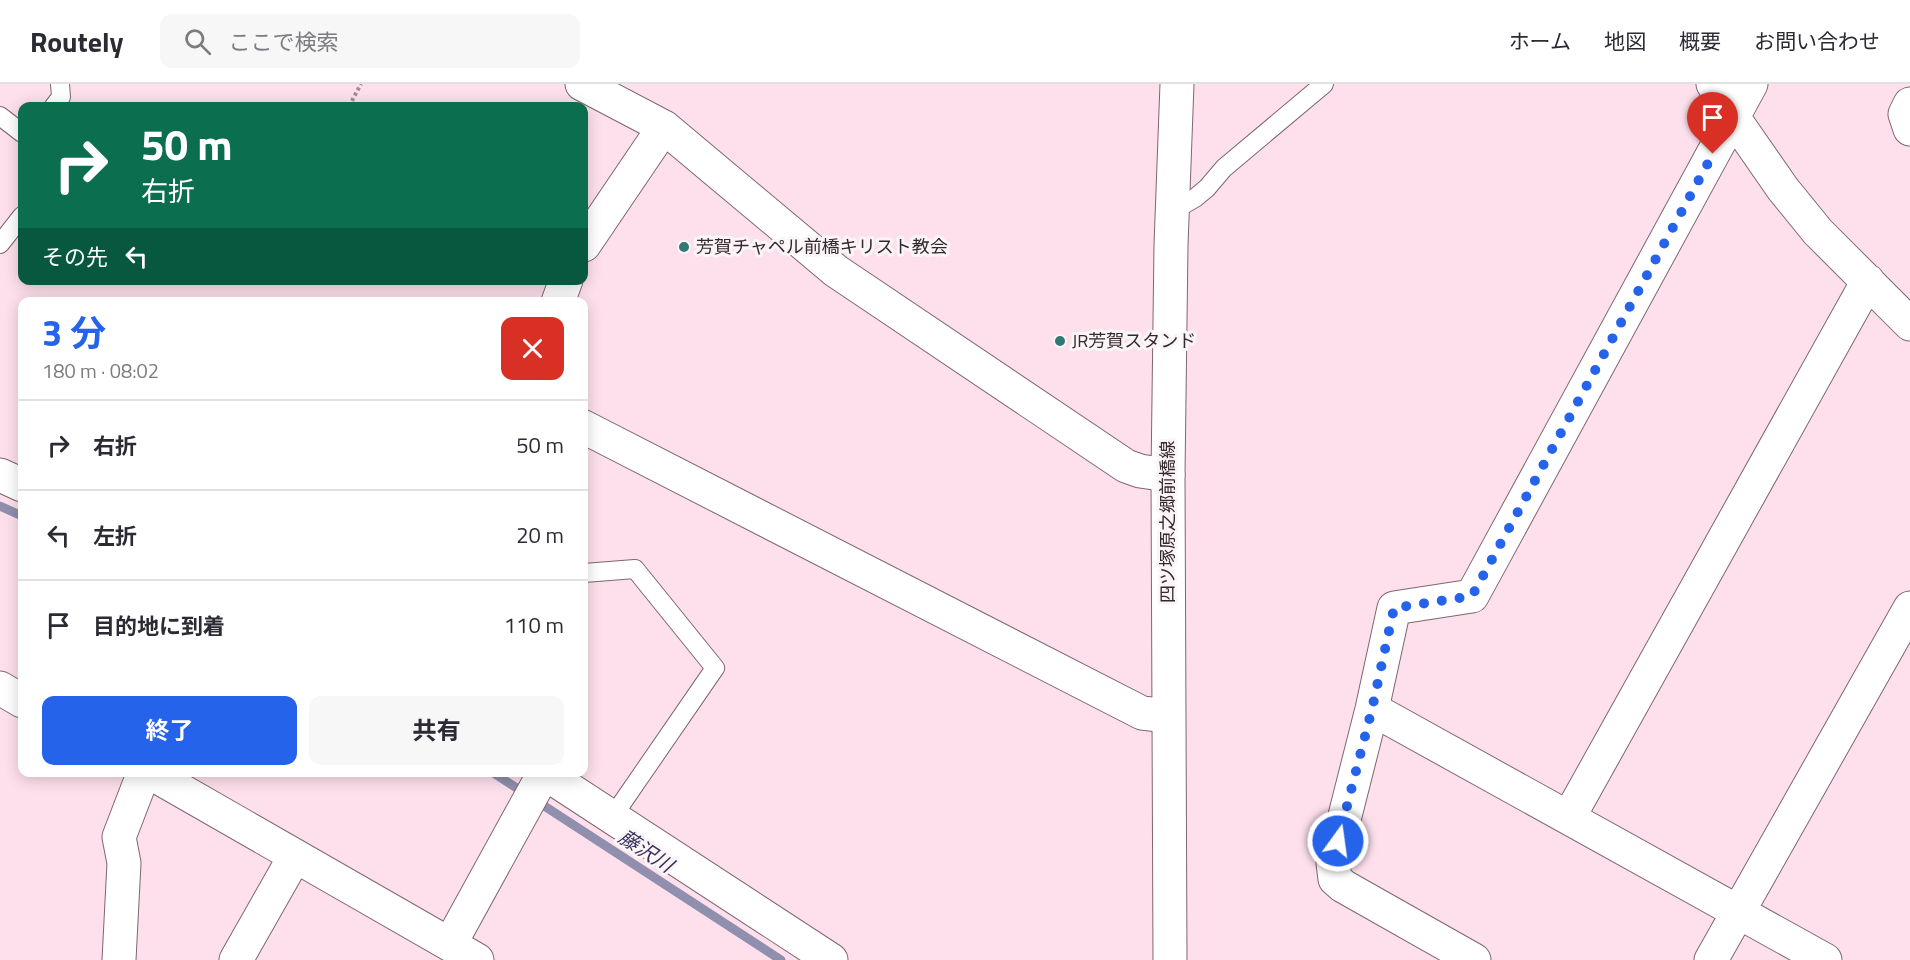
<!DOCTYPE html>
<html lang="ja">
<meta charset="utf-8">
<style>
:root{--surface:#fff;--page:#f7f7f7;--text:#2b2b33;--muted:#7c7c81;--line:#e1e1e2;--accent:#2563eb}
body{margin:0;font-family:"Titillium Web","Noto Sans JP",sans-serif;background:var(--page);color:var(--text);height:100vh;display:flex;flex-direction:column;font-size:22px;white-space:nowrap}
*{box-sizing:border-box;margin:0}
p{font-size:20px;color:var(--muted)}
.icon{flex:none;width:33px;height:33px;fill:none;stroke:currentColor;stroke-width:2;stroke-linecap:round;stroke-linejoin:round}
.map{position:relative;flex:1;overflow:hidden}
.drawer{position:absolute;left:18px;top:213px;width:570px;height:480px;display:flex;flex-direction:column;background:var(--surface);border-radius:12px;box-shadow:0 3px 15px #0003}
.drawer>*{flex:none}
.banner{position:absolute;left:18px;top:18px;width:570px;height:183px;border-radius:12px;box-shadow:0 3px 15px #0003;background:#0b6e4f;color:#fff;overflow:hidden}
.pin{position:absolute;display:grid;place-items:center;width:51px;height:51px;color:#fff;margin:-62px -26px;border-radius:50% 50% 50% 0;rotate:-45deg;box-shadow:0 0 6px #0007}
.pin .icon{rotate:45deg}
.me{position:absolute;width:66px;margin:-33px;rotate:14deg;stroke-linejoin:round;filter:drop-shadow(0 0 4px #0008)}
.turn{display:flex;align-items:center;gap:21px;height:126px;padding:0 24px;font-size:27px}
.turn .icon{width:78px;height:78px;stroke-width:2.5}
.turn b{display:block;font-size:42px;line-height:51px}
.then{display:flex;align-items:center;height:57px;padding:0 24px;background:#0003;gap:12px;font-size:22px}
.round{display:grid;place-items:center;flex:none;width:63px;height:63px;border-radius:12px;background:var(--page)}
.summary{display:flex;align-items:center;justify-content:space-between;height:102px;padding:0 24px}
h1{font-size:36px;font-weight:700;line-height:45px;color:var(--accent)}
.action{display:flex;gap:12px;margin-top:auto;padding:12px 24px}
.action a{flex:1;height:69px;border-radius:12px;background:var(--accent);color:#fff;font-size:24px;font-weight:700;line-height:69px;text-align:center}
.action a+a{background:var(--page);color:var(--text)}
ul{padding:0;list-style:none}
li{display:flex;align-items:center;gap:18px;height:90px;padding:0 24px;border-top:2px solid var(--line)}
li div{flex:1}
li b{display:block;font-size:22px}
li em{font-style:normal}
header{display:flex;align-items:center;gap:36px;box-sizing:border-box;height:84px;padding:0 30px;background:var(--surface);border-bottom:2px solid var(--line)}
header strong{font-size:28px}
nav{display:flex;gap:33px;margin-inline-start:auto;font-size:21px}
.search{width:420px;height:54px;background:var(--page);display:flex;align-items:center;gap:15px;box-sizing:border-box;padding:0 21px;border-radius:12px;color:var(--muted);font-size:22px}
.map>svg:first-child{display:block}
</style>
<header>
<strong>Routely</strong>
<div class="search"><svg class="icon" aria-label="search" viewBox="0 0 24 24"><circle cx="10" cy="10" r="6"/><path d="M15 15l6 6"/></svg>ここで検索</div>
<nav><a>ホーム</a><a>地図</a><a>概要</a><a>お問い合わせ</a></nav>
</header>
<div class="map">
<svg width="1910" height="876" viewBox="0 0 1910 876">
<rect width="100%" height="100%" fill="#fee0ed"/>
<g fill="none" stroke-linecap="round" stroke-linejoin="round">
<path stroke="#908fad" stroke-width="9" d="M0,422l22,10
M492,688l289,188"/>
<g stroke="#7f6671" stroke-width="20">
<path id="lane" d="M54,22l7,-9 -1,-13
M0,32l22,17
M1173,127l22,-13 12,-10 17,-20 100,-84
M0,160l22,-28
M584,489l51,-4 80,99 -104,151"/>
</g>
<g stroke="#7f6671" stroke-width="35">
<path id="street" d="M582,0l82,43 172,144 290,195 14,5 28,4
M1713,0l20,33 50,72 35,43 92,92
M1910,20l-5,10 5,15
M584,161l80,-118
M558,218l8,-22
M584,343l558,286 26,3
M0,391l22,10
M1372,625l453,251
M543,688l288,188
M1569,733l299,-536
M450,860l94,-171
M119,876l5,-97 -5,-26 25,-65
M236,876l59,-104
M1474,876l-131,-74 -8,-7 -2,-16 39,-154 22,-101 78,-12 279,-512
M1711,876l199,-352"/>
</g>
<g stroke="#7f6671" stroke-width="35">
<path id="secondary" d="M0,604l22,13
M149,688l328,188
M1170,876l-2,-485 3,-230 6,-161"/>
</g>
<path stroke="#a18c95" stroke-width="4" stroke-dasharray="3 3" stroke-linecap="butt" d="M349,22l12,-22"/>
<use href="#lane" stroke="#fff" stroke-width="18"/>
<use href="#street" stroke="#fff" stroke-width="33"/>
<use href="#secondary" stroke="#fff" stroke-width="33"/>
</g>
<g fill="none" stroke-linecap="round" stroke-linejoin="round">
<path stroke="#2563eb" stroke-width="10" stroke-dasharray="0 18" d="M1338,757l34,-132 22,-101 78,-12 241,-442"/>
</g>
<g fill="#307874" stroke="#fbf5f7" stroke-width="2">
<circle cx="684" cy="163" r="6"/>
<circle cx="1060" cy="257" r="6"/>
</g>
<g text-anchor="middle" stroke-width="6" stroke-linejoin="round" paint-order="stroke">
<g font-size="18" fill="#34292e" stroke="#fbf5f7" text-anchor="start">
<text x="696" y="169">芳賀チャペル前橋キリスト教会</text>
<text x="1072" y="263">JR芳賀スタンド</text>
</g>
<g font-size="18" fill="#34292e" stroke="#fbf5f7">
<text transform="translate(1168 438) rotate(-90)" y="6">四ツ塚原之郷前橋線</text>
</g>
<g font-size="20" font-style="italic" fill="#35305c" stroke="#fbf5f7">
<text transform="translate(646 767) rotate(33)" y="7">藤沢川</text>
</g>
</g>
</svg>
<div class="pin" style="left:1713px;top:70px;background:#d93025"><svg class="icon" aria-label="arrive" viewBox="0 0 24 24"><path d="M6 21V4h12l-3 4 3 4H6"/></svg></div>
<svg class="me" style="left:1338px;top:757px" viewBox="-20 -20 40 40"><circle r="17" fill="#2563eb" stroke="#fff" stroke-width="3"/><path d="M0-11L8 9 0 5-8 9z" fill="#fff"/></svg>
<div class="banner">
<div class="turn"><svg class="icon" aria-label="right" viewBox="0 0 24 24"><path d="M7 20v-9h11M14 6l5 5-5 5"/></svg><div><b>50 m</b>右折</div></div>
<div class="then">その先<svg class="icon" aria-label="left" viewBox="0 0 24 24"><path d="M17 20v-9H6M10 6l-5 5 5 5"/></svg></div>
</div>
<section class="drawer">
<div class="summary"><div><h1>3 分</h1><p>180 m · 08:02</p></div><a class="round" style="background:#d93025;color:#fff"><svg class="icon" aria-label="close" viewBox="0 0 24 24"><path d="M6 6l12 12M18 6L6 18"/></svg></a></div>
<ul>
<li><svg class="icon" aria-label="right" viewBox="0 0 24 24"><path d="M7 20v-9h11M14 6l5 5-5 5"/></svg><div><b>右折</b></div><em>50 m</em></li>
<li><svg class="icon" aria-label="left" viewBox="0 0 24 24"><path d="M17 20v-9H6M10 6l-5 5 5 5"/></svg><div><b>左折</b></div><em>20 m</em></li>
<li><svg class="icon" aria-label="arrive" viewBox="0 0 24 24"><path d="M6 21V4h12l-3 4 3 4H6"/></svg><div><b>目的地に到着</b></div><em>110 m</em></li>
</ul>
<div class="action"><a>終了</a><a>共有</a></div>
</section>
</div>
